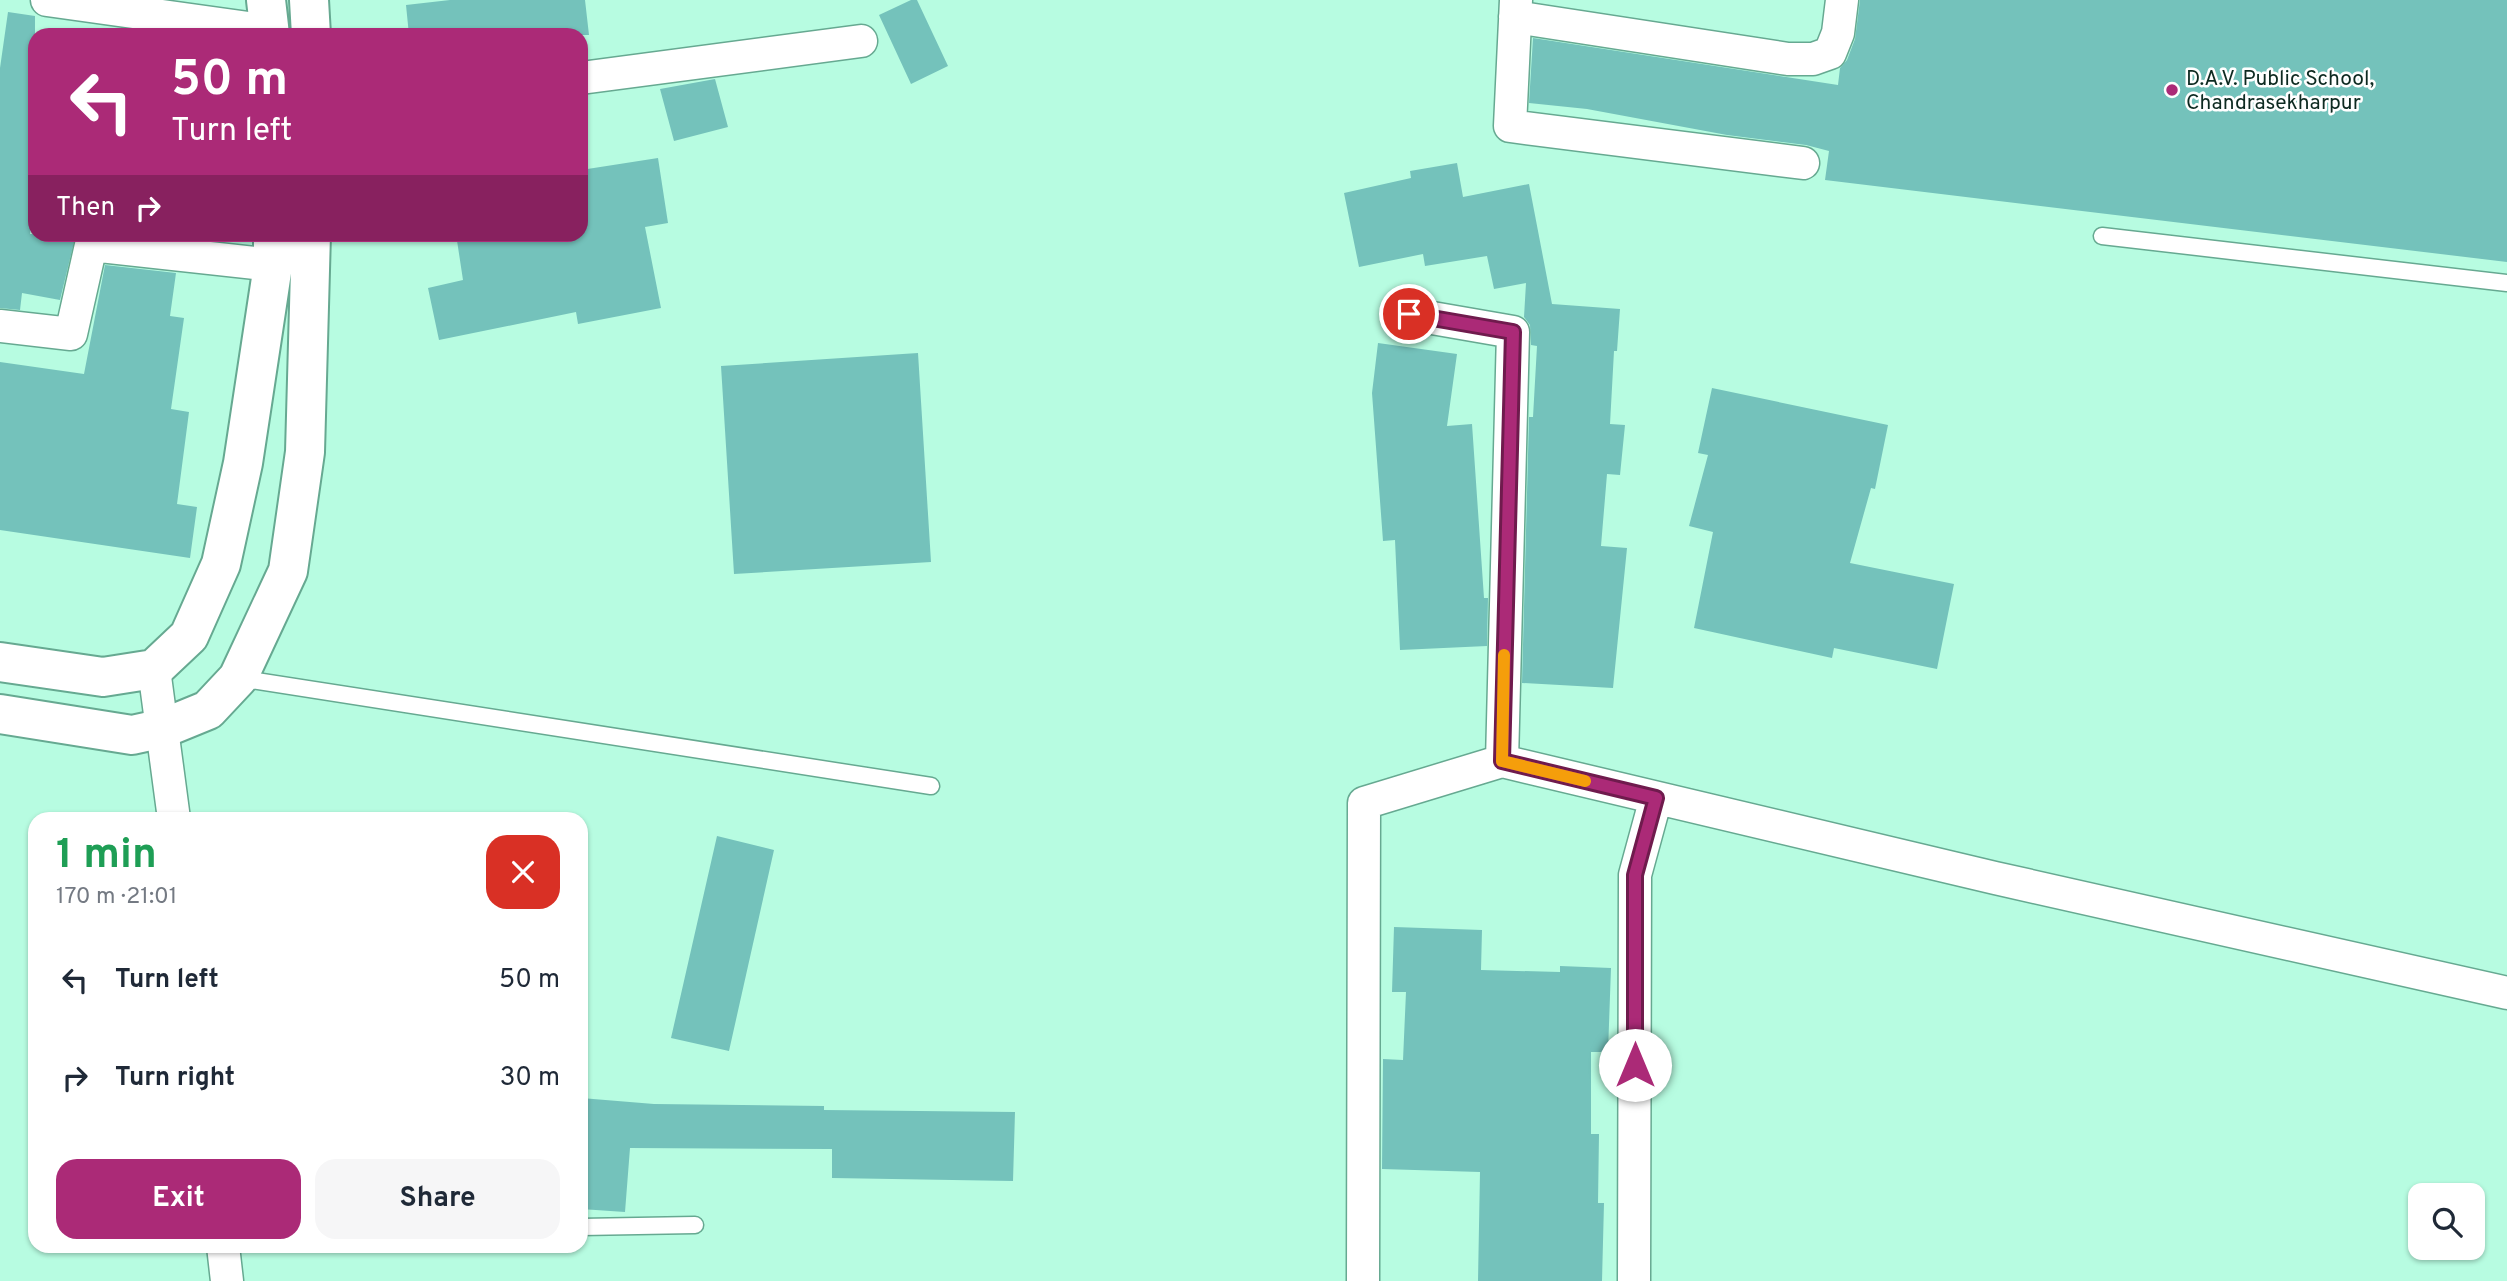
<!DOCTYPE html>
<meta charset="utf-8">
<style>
:root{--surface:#fff;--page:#f6f6f7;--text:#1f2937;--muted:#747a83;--accent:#ab2a77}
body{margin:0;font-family:Overpass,sans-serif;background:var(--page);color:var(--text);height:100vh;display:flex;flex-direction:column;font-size:26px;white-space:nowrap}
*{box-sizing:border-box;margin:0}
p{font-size:23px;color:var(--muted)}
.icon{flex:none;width:38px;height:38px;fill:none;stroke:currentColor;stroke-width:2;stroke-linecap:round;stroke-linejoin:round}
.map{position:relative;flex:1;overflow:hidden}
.drawer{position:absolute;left:28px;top:812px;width:560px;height:441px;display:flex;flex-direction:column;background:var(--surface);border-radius:21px;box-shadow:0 2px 5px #0004}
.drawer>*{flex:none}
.hud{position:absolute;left:28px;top:28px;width:560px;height:214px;border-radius:21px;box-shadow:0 2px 5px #0004;background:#ab2a77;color:#fff;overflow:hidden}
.fabs{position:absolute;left:2408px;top:1183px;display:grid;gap:14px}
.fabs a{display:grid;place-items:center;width:77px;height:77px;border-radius:14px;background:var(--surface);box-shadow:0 2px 5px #0004;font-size:35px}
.pin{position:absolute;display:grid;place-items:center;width:60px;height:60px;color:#fff;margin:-30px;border:4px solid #fff;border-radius:50%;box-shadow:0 2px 7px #0007}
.me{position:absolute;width:77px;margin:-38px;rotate:0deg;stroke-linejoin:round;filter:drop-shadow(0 0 5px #0008)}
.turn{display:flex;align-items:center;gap:24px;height:147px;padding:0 28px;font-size:32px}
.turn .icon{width:91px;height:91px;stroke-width:2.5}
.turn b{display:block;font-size:49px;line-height:60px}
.then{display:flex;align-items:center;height:66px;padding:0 28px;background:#0003;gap:14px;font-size:26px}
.round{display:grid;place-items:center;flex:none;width:74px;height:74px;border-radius:21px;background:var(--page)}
.headline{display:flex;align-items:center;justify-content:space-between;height:119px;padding:0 28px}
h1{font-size:42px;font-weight:700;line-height:52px;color:#1e9e55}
.primary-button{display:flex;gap:14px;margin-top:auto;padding:14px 28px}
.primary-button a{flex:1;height:80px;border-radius:21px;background:var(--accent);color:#fff;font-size:28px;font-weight:700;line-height:80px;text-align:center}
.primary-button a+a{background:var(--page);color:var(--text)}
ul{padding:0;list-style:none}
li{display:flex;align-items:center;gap:21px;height:98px;padding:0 28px}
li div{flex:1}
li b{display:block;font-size:26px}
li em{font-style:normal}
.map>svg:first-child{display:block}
</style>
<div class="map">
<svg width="2507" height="1281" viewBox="0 0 2507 1281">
<rect width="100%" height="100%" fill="#b7fce1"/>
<path fill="#74c2bb" d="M450,0h135l4,35h-180l-3,-30z
M911,0h6l31,66 -37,18 -32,-69z
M1860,0h647v262l-682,-82 4,-29 -23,-6 -79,-10 -140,-26 -58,-6 4,-65 305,47 2,-17 7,-8 8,-21z
M8,12l27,4v183l-5,35h46l-16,66 -38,-7 -2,17 -20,-2v-240z
M715,79l13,48 -54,14 -14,-52z
M658,158l10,65 -23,4 16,81 -83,16 -2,-12 -137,28 -11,-52 35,-8 -7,-46h125v-64z
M1457,163l6,34 66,-13 23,120 68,5 -3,42h-3l-4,73 15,1 -5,50 -13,-1 -6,72 26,2 -14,140 -91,-5 7,-266h4l4,-71 -6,-1 -1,-20 -6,-8 2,-34 -32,6 -7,-33 -62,10 -2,-12 -64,13 -15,-74 67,-15 -1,-7z
M105,265l71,8 -6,43 14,2 -13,91 18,3 -12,92 20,3 -7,51 -190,-28v-168l84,12z
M1378,343l79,11 -10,72 25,-2 12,174h4l-1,48 -87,4 -5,-110 -12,1 -11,-148z
M918,353l13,209 -197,12 -13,-208z
M1712,388l176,37 -13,64 -4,-1 -21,75 104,21 -17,85 -103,-21 -2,10 -138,-30 19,-96 -24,-6 19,-71 -10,-2z
M717,836l57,14 -45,201 -58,-13z
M1394,927l88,3 -1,40 79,2v-6l51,2 -3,84h-17v82h8l-1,69h6l-2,78h-124l2,-109 -98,-3 1,-110 20,1 3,-68h-14z
M581,1098l73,6 170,2v4l191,2 -2,69 -181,-3v-29l-202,-1 -5,64 -44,-3z"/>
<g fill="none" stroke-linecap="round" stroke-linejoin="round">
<g stroke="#66a991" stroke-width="19">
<path id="service" d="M2102,236l405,47
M238,678l693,108
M581,1227l114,-2"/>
</g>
<g stroke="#66a991" stroke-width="35">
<path id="minor" d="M47,0l222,31
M1516,0l-6,126 293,37
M1515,17l273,42h25l17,-6 8,-20 4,-33
M581,78l280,-37
M1409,314l104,18 -11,429
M0,326l71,8 20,-89 182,20
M154,669l20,150
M223,1246l4,35
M1363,1281l1,-478 138,-42 493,117 512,115
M1634,1281l1,-406 21,-77"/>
</g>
<g stroke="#66a991" stroke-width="42">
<path id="tertiary" d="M266,0l4,35
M309,0l2,35
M0,662l103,15 51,-8 35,-33 32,-72 22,-101 30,-198v-31
M0,714l132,21 32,-7 44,-18 30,-32 50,-107 17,-119 6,-218"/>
</g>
<use href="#service" stroke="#fff" stroke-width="16"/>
<use href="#minor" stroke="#fff" stroke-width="32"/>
<use href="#tertiary" stroke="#fff" stroke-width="38"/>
</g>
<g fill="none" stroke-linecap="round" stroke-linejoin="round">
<g stroke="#6f1b4d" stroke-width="18">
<path id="route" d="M1409,314l104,18 -11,429 154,37 -21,77v190"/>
</g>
<use href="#route" stroke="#ab2a77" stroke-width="12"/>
<path stroke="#f59e0b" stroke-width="12" d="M1504,655l-2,106 83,20"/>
</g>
<circle fill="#ab2a77" stroke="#fff" stroke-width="2.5" cx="2172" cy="90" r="7"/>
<g text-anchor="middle" stroke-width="5" stroke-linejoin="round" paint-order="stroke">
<g font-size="21" fill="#0d2a21" stroke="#fff" text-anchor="start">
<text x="2186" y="85">D.A.V. Public School,<tspan x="2186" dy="24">Chandrasekharpur</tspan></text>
</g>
</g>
</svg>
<div class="fabs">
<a><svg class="icon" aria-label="search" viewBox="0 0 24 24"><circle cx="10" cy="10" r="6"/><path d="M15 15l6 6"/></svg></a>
</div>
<div class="pin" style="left:1409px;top:314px;background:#d93025"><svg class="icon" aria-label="arrive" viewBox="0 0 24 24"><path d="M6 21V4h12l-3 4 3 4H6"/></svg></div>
<svg class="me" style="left:1635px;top:1065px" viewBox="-20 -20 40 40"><circle r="19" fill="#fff"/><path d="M0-13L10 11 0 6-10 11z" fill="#ab2a77"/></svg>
<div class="hud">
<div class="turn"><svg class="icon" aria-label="left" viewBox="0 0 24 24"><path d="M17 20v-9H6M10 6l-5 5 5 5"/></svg><div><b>50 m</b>Turn left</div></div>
<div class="then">Then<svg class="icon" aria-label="right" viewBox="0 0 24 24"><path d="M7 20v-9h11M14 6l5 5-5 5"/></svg></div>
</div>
<section class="drawer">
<div class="headline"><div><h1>1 min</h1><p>170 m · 21:01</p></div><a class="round" style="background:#d93025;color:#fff"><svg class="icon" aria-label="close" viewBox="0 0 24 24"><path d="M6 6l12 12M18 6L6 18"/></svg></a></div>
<ul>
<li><svg class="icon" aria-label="left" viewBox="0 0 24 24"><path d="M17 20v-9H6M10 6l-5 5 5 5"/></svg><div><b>Turn left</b></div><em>50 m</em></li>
<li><svg class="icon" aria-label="right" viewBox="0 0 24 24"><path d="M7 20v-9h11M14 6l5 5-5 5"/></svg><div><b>Turn right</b></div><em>30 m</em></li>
</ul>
<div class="primary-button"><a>Exit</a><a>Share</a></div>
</section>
</div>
